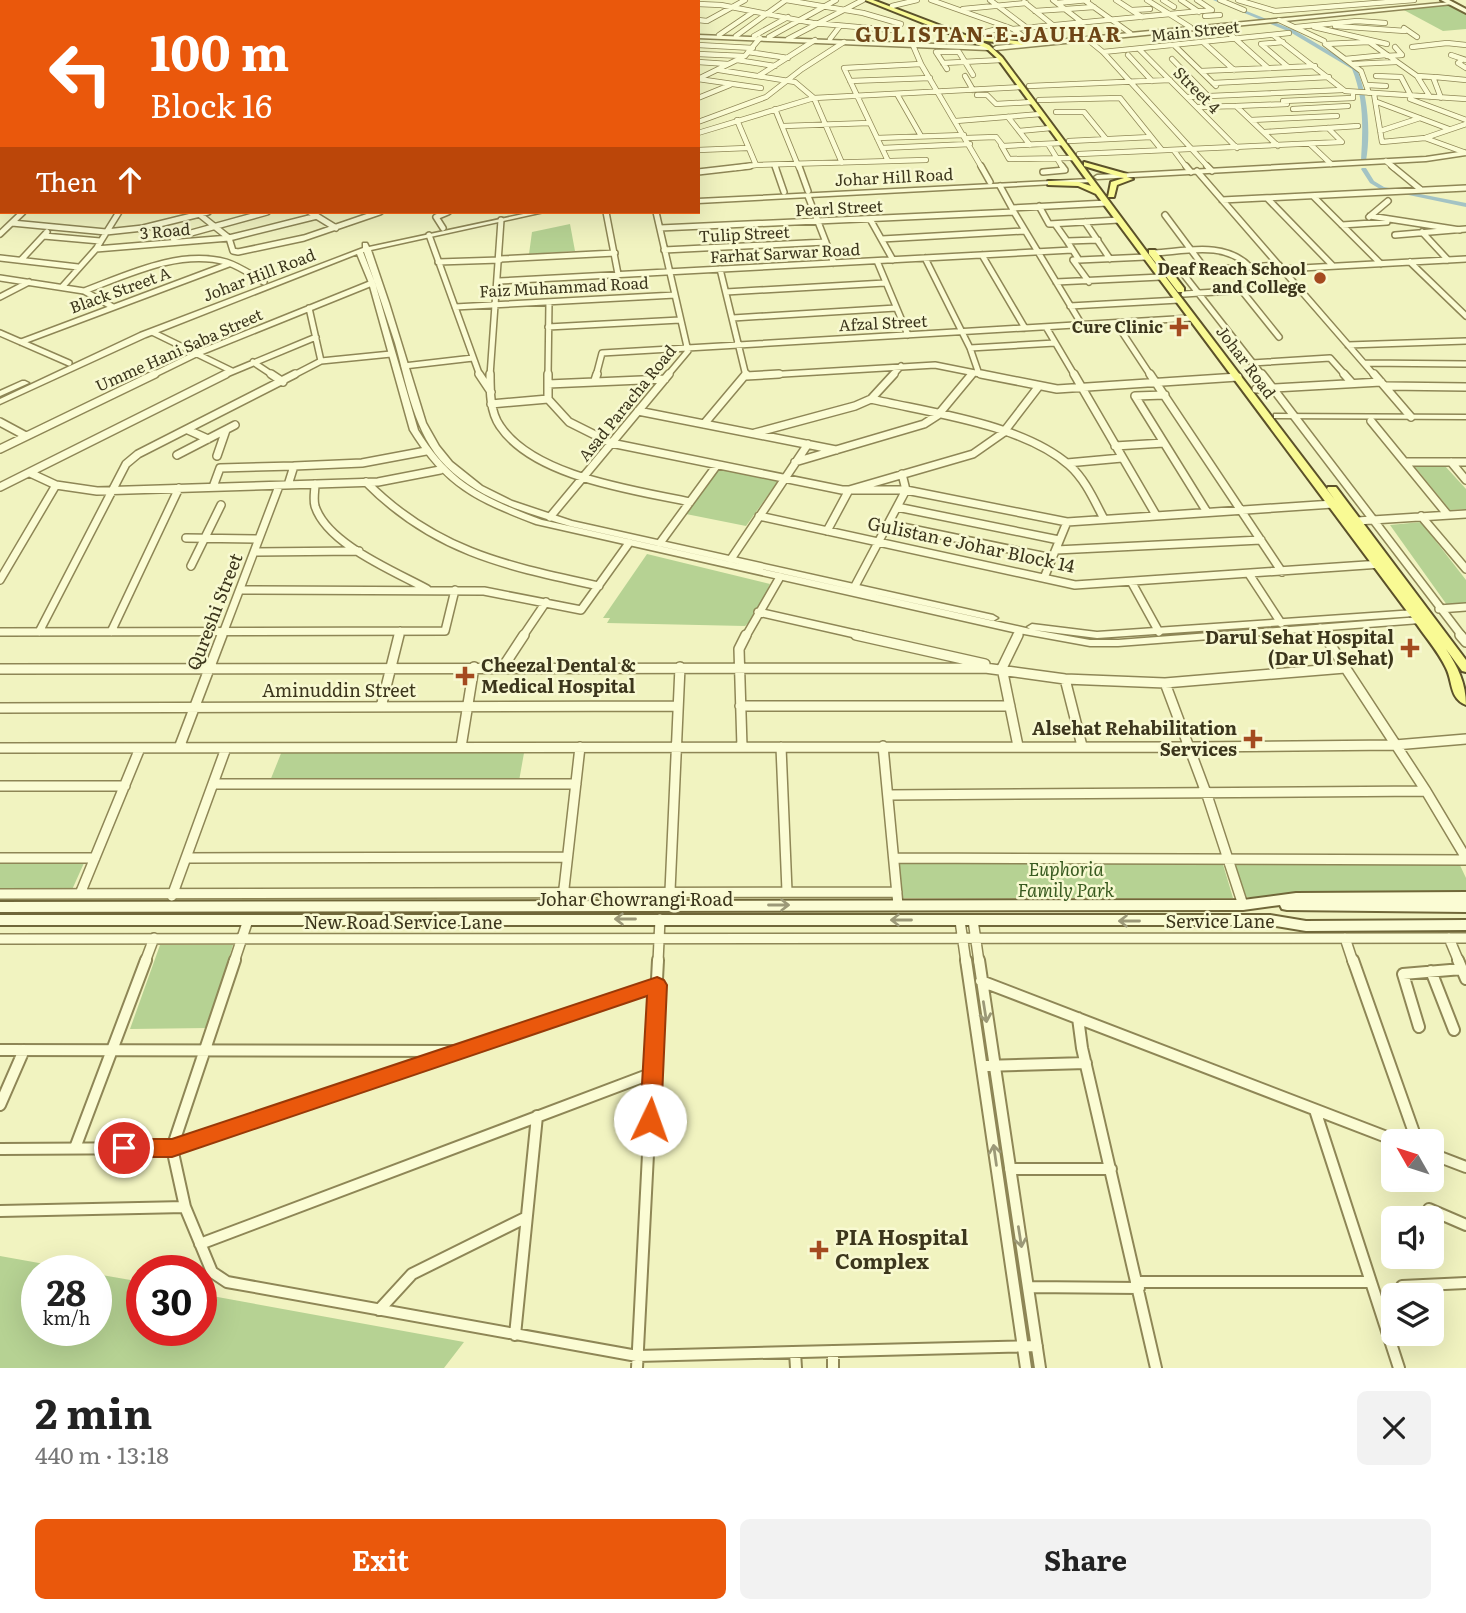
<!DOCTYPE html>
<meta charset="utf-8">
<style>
:root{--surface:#fff;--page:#f2f2f2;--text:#222;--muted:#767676;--accent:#ea580c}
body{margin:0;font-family:Literata,serif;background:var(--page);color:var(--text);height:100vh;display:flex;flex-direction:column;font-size:26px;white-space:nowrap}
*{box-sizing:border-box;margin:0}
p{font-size:23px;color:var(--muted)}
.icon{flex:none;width:38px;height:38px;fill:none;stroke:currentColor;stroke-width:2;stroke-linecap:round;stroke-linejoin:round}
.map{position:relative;height:1368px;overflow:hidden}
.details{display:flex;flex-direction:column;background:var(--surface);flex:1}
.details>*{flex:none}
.top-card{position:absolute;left:0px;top:0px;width:700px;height:214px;box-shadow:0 7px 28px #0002;background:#ea580c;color:#fff;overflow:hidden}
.needle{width:46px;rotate:309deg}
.fabs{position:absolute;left:1381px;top:1129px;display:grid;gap:14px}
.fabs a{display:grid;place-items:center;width:63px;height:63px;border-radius:10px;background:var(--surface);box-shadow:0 7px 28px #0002;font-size:35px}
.speed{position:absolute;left:21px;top:1255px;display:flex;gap:14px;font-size:35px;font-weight:700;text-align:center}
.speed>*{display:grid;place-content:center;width:91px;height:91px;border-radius:50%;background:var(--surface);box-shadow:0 7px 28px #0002;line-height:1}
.speed small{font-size:18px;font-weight:400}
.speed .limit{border:10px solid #d22;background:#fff;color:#111}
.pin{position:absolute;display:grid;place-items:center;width:60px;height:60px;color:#fff;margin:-30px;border:4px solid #fff;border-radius:50%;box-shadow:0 2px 7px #0007}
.me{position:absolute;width:77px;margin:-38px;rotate:3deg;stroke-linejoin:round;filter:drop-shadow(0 0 5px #0008)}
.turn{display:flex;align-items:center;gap:24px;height:147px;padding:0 35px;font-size:32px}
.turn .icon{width:91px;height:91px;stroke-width:2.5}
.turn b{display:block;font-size:49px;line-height:60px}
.then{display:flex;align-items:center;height:66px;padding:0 35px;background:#0003;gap:14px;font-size:26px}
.round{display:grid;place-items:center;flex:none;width:74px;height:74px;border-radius:10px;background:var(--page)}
.head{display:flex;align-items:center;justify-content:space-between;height:119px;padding:0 35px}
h1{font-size:42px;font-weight:700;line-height:52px}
.button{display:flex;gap:14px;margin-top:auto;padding:14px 35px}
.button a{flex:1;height:80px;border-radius:10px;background:var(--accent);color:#fff;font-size:28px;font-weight:700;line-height:80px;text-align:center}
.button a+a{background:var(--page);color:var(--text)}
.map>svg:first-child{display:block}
</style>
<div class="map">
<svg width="1466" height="1368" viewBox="0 0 1466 1368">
<rect width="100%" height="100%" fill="#f1f3c0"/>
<path fill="#b6d293" d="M1453,5l13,7v17l-23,2 -41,-22z
M570,224l5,27 -46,3 3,-22z
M1445,466l21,23v20l-16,1 -35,-43z
M719,469l59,12 -32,45 -60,-12z
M1421,522l45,58v24l-19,1 -57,-80z
M647,554l123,30 -15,33 -10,9 -138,-3 3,-5h-7z
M282,751l242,2 -5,28h-249z
M1222,861l11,37h-331l-3,-36z
M1458,861l8,17v18l-221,1 -11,-35z
M0,862l84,1 -13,29 -71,1z
M160,945h73l-26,83 -77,1z
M0,1256l78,14h-41v60h59v-56l46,8v48h59v-36l263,48 -20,26h-444z"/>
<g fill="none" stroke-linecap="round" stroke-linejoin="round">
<path fill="#a3c3c4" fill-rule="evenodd" d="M1213,0h6l75,30 62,37c12,26 15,66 10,94l-5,-1c2,-31 3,-62 -9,-91l-62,-37z
M1362,168h4l8,13 10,6 82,16v4l-86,-18 -10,-6 -9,-14z"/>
<g stroke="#8e8656" stroke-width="6">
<path id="minor-far4" d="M265,0l5,1
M348,0l11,2
M786,0l77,13 38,11
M931,0l82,29 18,13
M990,0l37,28
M1053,0l30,23
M1084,0l46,33
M1116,0l26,17
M1147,0l43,27
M1163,0l11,7
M1181,0l18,12
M1220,0l24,10
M1238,0l37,11 139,-11
M102,2l12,-2
M124,2l4,-2
M151,2l4,-2
M193,2l4,-2
M223,2l4,-2
M317,2l4,-2
M339,2l3,-2
M417,2l3,-2
M453,2l3,-2
M1024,2l30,24
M1057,3l31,-3
M698,4l23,1 92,18 78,7
M892,6l25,-6
M963,9l63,-6
M1066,9l28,-2
M1132,10l18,-1
M1035,11l30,-2
M1205,16l15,-1
M698,20l9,1 38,-21
M1279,20l45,21
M1221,26l47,42
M1335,26l70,5
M1296,27l61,-6 28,2
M1314,27l73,17
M1404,28l13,9
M1013,29l199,-19 -15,-10
M719,35l34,-23
M1273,35l72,56 121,8
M736,36l50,-36
M754,36l34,-19
M971,36l34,-9
M769,37l67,-37
M788,39l75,-39
M830,39l10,-13
M1087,39l16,13 106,116
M1203,42l31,28
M1283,42l-22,2 27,23
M912,43l9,21 61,104
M698,45l55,3
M1174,45l42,41
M1412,47l35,-4 19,2
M1139,49l98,99
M748,52l40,6
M936,52h23l14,23
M936,52l11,17
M1103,52l186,-19
M698,54l46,2
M1128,55l24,26
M1451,55l15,5
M1387,56l15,-1 -7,-8
M1172,59l36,37
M1345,59l41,-4
M737,60l38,6
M1462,60l-4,3 8,5
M698,62l30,2
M943,63l58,-3
M1354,64l42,-2
M719,70l76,12 19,16 28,65
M1201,71l114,-5
M760,75l55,-35
M965,76l8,14
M1376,76l25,1 10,19
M1417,76l13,21
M1435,77l31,3
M698,79l47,-23 15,-18
M698,79l63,9
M850,81l80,-3
M1213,83l116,-6
M1367,85l19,1
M1029,86l141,-6
M1369,93l-8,-22 -36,-27 44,-2 48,34 16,1 8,21
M897,94l24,42
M1374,94l8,48 43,-4 41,-14
M977,95h10l9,9 36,-2
M1187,97l155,-7
M698,98l32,-13
M1410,99l56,21
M1039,100l81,-2 41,51
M1283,101l70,-3v-6
M1377,102l72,27
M1236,106l51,-2
M1198,107l38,-1 42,40
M775,109l24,59
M1293,109l55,-3
M1056,112h28l22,27
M1008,117l22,28
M737,120l19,45 170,-5
M1251,120l86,-4
M956,121l85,-7
M698,122l68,-25 36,-28 42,-27
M784,126l85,-3
M1019,131l32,-3
M1380,131l40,-13
M1265,132l93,-6
M698,133l116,-35 207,-11
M877,138l87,-3
M966,138l30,-1 7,9 59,-3
M1425,138l41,15
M1069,141l82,-4
M1048,144l15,24
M1310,144l21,20
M1001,145l8,14 63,-1
M882,148l88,-4
M698,150l49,-2
M1175,152l12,16
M1079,154l263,-12 -14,-14
M888,161l-44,-93 77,-4
M1386,161l8,7
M775,165l1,3
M735,168l21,-3"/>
</g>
<g stroke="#8e8656" stroke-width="8">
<path id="minor-far3" d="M775,166l9,26
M799,166l9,25
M981,166l9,16
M1186,166l5,6
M1207,166l5,5
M1392,166l28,23
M1197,171l178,205
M698,172l52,-6
M1043,172l22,-2 -3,-4
M1000,186l12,22
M808,196l26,67
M1313,196l68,68
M1267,198l66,68
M1222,200l244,-12
M1039,206l10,18 70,-4
M1012,208l95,-5
M310,212l26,16
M606,212l12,62
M656,212l32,139 -21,25
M1014,212l68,113
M199,214l30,24 4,13 5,1 66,-14 76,-26
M1165,215l41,55
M1370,216l90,14
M1369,217l19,-16
M870,219l23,41
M1085,222l25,37
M12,223l94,9 37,-4 65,-16
M1055,224l12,17
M1342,225l45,-3
M443,228l-7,-11 12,-5
M660,228l354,-16 -2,-4
M1422,232l26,28
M0,234l23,-22
M429,235l51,141
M1395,235l71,-6
M44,236l56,5
M173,238l94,-26
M882,239l142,-8
M1098,240l-31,1 12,19 67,-3
M96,249l133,-11 88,-22
M664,250l162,-8
M1154,253c33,-2 71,-12 96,14
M982,255l43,73
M0,258l78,9
M925,258l45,90 9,26
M500,259l115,-6
M21,260l26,-28
M1076,260h-3l16,22
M877,261l31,74
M438,262l62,-2
M1410,262l56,54
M720,269l26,107
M1283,269l183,-10
M1181,271l82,105
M1168,272l111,-7
M0,278l84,13 29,16
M499,281l573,-31
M1056,282l105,-5
M63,286l33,-37 23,-37
M84,291c43,-16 95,-42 142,-29 13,4 26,13 38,20
M1242,291l37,46
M726,292l159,-9
M1184,294l114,-7
M0,297l29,-15
M1070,306l109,-6
M455,307l220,-12
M309,308l12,53
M733,318l163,-10
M1116,323l35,53
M548,327l132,-7
M1046,327l29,49
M152,332l80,39
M0,333l69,30
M21,342l208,-78
M1348,345l118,-4
M970,348l85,-5
M253,362l21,14
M1252,363l78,-5 16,18
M1364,363l102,1
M404,366l69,-8
M151,376l45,-22 176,-71
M222,376l94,-39
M292,376l29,-15 70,-7
M490,376l11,-156
M548,376l1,-74
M596,376l6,-23 590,-35
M749,376l186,-11 55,11
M892,376l9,-10
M971,376l2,-3"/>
</g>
<g stroke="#8e8656" stroke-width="10">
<path id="minor-far2" d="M271,374l12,8
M479,374l12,18
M490,374c0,17 0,38 10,52 34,51 134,64 190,76
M548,374v25l21,23 42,21 231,47h64l161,32 266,-18
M981,374l76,15 181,-12
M1074,374l82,141
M1150,374l132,198
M1262,374l200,262
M1344,374l8,9
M1374,374l37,43
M746,376l33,-2
M595,380l2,-6
M548,384l117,-5
M1386,386l80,1
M1256,389l125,-7
M1165,395l-30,1 72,116
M871,399c60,14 151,25 198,66 16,14 25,35 35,54
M491,404l57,-5
M638,411l198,39
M1371,421l76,93
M0,422l26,14
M704,424l42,-50
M188,430l20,9
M755,433l100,-27 16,-7 23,-25
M1115,446l49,-3
M0,449l155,-75
M177,455l58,-30
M217,456l9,-26
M795,462l129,-38 14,-9 34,-41
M1405,462h61
M1451,462l15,18
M1067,463l55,-5
M30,473l26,12 41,6 281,-9 62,-12
M366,482c69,70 141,84 233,104
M315,484c0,7 -2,15 0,22 12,38 79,65 112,83
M288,485l6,-19 68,-3 64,-12
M0,487l226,-113
M213,487l7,-19 74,-2
M897,507l162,33
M759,516l316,69 306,-21
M1421,516l45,53
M550,517l119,-143
M1357,521l109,-7
M888,524l164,34
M827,531l22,-41 124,-36 30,-21 36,-47
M186,538l72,1
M660,543l57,-78
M1056,550l205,-10
M255,552l104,-1
M731,559l77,-115
M191,566l30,-61
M1249,574l32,49
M1044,578l23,-56
M0,580l56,-95
M1132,583l27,49
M855,586l51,-96 -4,-16
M241,590l243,1 97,19 48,-67
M1439,609l27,-2
M758,612l106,24
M1320,628l5,8
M0,632l445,-1 10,-41
M39,632l87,-168 12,-10 157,-80
M111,632l68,-144
M222,636l57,-150
M399,636l1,-5
M523,636l23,-34
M746,636l34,-59
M1017,636l3,-5"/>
</g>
<g stroke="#8e8656" stroke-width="12">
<path id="minor-far1" d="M856,635l129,29
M1324,635l102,156 40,67
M1460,635l6,7
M503,667l21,-32
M0,669l985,-1 80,11 100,4 180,-15
M1065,679l17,67
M1165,683l43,115 35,107
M740,706h270
M381,707l18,-72
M0,708l678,-2
M883,746l15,159
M1018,746l-16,-78 16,-33
M461,747l13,-80
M742,747l-3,-98 7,-14
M781,747l6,144
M0,748l1194,-1 201,-2 71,-6
M179,748l43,-113
M213,784h363
M0,786h125
M888,795l538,-4
M0,858h95
M186,858l381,-1
M894,858l572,2
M670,891l10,-224
M0,894l897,-2
M80,894l60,-146
M172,896l54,-148
M562,906l18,-159
M973,920l6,42
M960,921l6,41
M1345,938l8,24
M1449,938l10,24
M0,939l1466,-1
M145,962l9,-24
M234,962l14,-42
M658,962l2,-43"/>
</g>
<g stroke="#8e8656" stroke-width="14">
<path id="minor" d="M235,960l-63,188 13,59 27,65 15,10 410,74 400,-10
M966,960l60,408
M979,960l61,408
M1353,960l64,181
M1458,960l8,19
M1431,971l23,59
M981,981l416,160
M1078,1018l4,30 74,320
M1419,1027l-16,-53 59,-5
M0,1050l456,1
M982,1066l104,-3
M0,1105l24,-55
M1315,1110l84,258
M75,1148l71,-188
M0,1149l172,-1 485,-163
M1432,1154l34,13
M1010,1169h101
M1429,1209l37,16
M0,1211l185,-4
M200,1244l453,-171
M1137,1282h234
M1402,1286l64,-3
M1028,1287l111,1
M379,1310l33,-36 113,-56
M515,1335l22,-219
M833,1351v17
M795,1352l1,16
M637,1368l21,-408"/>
</g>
<g stroke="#8e8656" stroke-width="3">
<path id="tertiary" d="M274,0h6l-2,2h-6z
M543,0h5l-1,2h-5z
M1451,2l2,2 -457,46 -3,-2 3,-2z
M0,31h2v2h-2z
M698,35l290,11 3,2 -3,2 -290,-12z
M2,106v5l-2,1v-5z
M1466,151v4l-40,6 -329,18 -3,-2 3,-2 329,-18z
M1090,179l3,2 -1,1 -394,21v-4z
M2,189v6l-2,-1v-4z
M533,212h11l-173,38 18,53 37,120 13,23 13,16 30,24 30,15 60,20 421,94 5,3 -5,3 -423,-95c-44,-13 -91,-27 -124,-60 -32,-32 -39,-81 -51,-123 -10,-30 -20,-61 -31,-91h-1l12,31 43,147c33,54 66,68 124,90l488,109 -3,-2 5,-3 65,8 318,-22 5,3 -5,3 -318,22 -63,-8 56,10h28l302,-23 5,3 -5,3 -302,23h-28l-77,-14 -477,-108c-60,-23 -91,-37 -126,-94l-41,-147 -12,-29 -211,83 -146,67v-5l140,-66 223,-85v-5h4l2,4z
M22,381h3l4,2 -29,13v-5z
M1274,414l192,1v4l-189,-1h-3z"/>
</g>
<g stroke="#706739" stroke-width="4">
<path id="secondary" d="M1441,0h8l17,9v4z
M1466,892v20l-179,-2 -5,-1 -2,-4 -37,5 -1243,2v-10l1243,-2 53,-7z
M0,915h1270l36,6 160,-1v10l-160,1 -36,-6h-1270z"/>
</g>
<g stroke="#5b512a" stroke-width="4">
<path id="primary" d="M129,0h8l-10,2z
M865,0h8l100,38 3,-2 48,6 1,1 -3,2 -45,-5 12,5 13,12 162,218 171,225 -8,-11 1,-2h8l130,173v12l-4,-1 -16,-22c12,18 20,35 20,56 -17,-7 -13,-24 -20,-37 -7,-15 -19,-29 -28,-42l-322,-432 -18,-8 -30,-1v-4h3l28,1 12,4 -93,-127 -12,-11z
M2,63v5h-2v-4z
M1084,162l43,12v3l6,2 -16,6 -3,12h-6l3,-15 13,-4 -40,-12z
M1149,250h6l29,38v4h-6l-29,-38z"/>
</g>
<use href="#minor-far4" stroke="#fbfcd4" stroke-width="4.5"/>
<use href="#minor-far3" stroke="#fbfcd4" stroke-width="5"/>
<use href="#minor-far2" stroke="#fbfcd4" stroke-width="7"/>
<use href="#minor-far1" stroke="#fbfcd4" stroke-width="9"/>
<use href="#minor" stroke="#fbfcd4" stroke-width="10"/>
<use href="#tertiary" fill="#fbfcd4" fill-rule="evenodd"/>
<use href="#secondary" fill="#fbfcd4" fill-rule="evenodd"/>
<use href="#primary" fill="#f9fa94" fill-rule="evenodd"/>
</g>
<defs><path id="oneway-shaft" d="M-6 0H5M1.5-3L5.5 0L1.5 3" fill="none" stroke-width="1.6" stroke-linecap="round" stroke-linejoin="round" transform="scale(1.75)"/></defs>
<g stroke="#9c9978">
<use href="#oneway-shaft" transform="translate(779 905)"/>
<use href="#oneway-shaft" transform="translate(625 919) rotate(-180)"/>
<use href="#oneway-shaft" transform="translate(901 920) rotate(-180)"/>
<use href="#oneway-shaft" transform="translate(1129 921) rotate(180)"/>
<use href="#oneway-shaft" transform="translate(985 1012) rotate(81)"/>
<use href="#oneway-shaft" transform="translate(995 1155) rotate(-98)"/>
<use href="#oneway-shaft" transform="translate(1020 1237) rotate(81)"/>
</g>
<path fill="#ea580c" stroke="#983908" stroke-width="2" d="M657,977l7,3 3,5 -6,135 -3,6 -8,2 -7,-2 -3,-6 7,-124 -475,161h-48l-8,-3 -3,-6 3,-7 8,-2h48z"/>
<g fill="#a44a1f" stroke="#f8f9d1" stroke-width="2.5">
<circle cx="1320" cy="278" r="7"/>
<path d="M1175.5 316.5h7v7h7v7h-7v7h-7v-7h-7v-7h7z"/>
<path d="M1406.5 637.5h7v7h7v7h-7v7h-7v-7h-7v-7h7z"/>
<path d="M461.5 665.5h7v7h7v7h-7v7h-7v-7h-7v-7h7z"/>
<path d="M1249.5 728.5h7v7h7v7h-7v7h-7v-7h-7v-7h7z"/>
<path d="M815.5 1239.5h7v7h7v7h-7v7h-7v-7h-7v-7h7z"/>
</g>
<g text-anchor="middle" stroke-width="5" stroke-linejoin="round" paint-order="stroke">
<g font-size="16" fill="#3c361c" stroke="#f8f9d1">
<text transform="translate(1195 31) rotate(-6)" y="6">Main Street</text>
<text transform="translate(1197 90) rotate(45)" y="6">Street 4</text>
<text transform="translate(894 177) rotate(-3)" y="6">Johar Hill Road</text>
<text transform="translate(839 208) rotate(-3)" y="6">Pearl Street</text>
<text transform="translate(165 231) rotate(-5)" y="6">3 Road</text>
<text transform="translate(744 234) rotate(-3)" y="6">Tulip Street</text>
<text transform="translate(785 253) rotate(-3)" y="6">Farhat Sarwar Road</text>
<text transform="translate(259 275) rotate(-21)" y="6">Johar Hill Road</text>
<text transform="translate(564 287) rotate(-3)" y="6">Faiz Muhammad Road</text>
<text transform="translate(120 290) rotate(-20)" y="6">Black Street A</text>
<text transform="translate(883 323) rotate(-3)" y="6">Afzal Street</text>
<text transform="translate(179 350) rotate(-24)" y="6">Umme Hani Saba Street</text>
<text transform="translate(1246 362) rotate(53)" y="6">Johar Road</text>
<text transform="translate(627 403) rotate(-51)" y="6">Asad Paracha Road</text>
</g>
<g font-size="16" font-weight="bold" fill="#3c361c" stroke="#f8f9d1" text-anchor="end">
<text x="1306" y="275">Deaf Reach School<tspan x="1306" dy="18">and College</tspan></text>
<text x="1163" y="333">Cure Clinic</text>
</g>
<g font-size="18" fill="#3c361c" stroke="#f8f9d1">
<text transform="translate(971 545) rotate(12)" y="6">Gulistan e Johar Block 14</text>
<text transform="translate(215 612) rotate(-69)" y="6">Qureshi Street</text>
<text x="339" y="697">Aminuddin Street</text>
<text x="635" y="906">Johar Chowrangi Road</text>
<text x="1220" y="928">Service Lane</text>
<text x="403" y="929">New Road Service Lane</text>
</g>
<g font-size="18" font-weight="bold" fill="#3c361c" stroke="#f8f9d1" text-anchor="end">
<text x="1394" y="644">Darul Sehat Hospital<tspan x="1394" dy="21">(Dar Ul Sehat)</tspan></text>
<text x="481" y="672" text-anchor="start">Cheezal Dental &amp;<tspan x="481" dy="21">Medical Hospital</tspan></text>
<text x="1237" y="735">Alsehat Rehabilitation<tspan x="1237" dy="21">Services</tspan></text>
</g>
<g font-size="18" font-style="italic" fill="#395b20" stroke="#f8f9d1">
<text x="1066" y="876">Euphoria<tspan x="1066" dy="21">Family Park</tspan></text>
</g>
<g font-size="21" font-weight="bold" letter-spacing="2" fill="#6e4516" stroke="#f8f9d1">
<text x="989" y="42">GULISTAN-E-JAUHAR</text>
</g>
<g font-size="21" font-weight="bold" fill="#3c361c" stroke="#f8f9d1" text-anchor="start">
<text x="835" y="1245">PIA Hospital<tspan x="835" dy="24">Complex</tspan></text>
</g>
</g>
</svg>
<div class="fabs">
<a><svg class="needle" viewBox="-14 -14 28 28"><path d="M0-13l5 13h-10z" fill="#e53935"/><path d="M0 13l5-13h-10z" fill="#767676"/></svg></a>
<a><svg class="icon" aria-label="sound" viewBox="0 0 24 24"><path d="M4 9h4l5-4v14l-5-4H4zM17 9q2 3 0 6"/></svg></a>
<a><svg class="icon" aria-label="layers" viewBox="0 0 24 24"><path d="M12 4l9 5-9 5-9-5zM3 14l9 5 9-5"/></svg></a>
</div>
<div class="speed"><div>28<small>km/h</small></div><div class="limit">30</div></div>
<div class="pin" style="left:124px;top:1148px;background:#d93025"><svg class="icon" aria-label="arrive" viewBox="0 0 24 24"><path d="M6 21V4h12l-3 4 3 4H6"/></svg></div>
<svg class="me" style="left:650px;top:1120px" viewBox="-20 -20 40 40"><circle r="19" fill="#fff"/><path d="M0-13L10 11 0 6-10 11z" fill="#ea580c"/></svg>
<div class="top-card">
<div class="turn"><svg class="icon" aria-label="left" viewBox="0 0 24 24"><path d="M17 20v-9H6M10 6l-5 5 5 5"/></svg><div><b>100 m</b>Block 16</div></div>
<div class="then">Then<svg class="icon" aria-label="ahead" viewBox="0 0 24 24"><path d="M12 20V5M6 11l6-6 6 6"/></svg></div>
</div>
</div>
<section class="details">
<div class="head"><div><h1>2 min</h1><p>440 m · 13:18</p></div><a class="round"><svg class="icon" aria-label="close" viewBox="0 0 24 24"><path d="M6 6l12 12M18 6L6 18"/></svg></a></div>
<div class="button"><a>Exit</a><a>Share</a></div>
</section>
